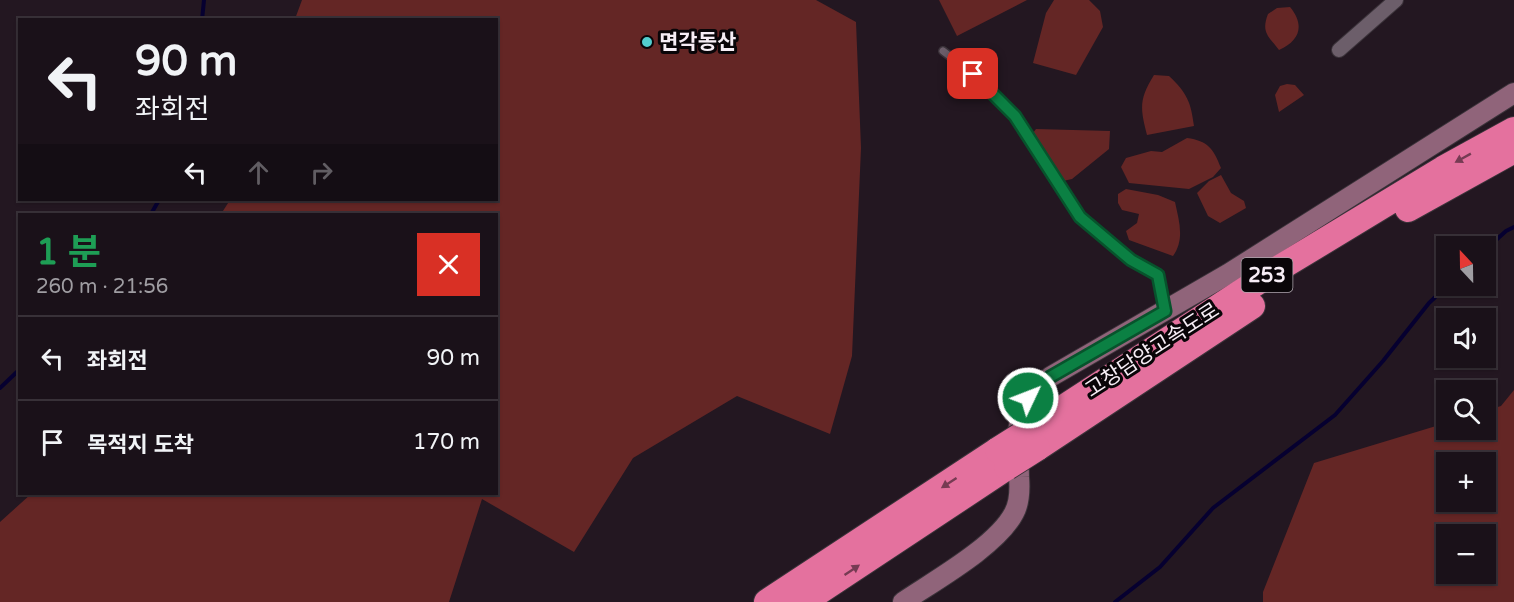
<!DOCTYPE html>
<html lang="ko">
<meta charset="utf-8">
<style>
:root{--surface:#1a1119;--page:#231a22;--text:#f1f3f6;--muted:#9f9da2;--line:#383138}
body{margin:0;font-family:"Varela Round","Noto Sans KR",sans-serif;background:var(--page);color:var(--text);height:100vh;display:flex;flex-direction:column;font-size:22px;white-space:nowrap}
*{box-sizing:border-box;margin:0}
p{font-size:20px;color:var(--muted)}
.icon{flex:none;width:33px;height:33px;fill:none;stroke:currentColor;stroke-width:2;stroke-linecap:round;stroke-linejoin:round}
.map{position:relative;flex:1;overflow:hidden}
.details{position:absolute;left:18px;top:213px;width:480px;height:282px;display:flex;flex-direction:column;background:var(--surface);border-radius:0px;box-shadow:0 2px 4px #0004,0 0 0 2px var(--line)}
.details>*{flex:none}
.hud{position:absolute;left:18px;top:18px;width:480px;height:183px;border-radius:0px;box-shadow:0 2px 4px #0004,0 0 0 2px var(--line);background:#1a1119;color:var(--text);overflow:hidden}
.needle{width:39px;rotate:338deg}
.tools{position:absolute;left:1436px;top:236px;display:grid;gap:12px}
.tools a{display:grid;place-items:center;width:60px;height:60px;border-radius:0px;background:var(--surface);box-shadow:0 2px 4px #0004,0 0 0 2px var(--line);font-size:30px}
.pin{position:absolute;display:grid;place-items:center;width:51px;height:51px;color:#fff;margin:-26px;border-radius:12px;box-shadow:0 3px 9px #0006}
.me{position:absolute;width:66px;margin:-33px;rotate:47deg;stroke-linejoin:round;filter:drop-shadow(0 0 4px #0008)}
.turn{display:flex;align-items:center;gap:21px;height:126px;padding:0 18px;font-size:27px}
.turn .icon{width:78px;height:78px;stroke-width:2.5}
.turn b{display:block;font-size:42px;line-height:51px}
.lanes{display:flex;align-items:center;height:57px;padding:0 18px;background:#0003;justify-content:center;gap:30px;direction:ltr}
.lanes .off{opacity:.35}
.round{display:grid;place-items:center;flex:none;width:63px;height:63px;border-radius:0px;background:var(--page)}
.headline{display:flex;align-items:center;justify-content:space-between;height:102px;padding:0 18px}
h1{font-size:36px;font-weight:700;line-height:45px;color:#1e9e55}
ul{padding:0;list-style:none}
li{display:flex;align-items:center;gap:18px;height:84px;padding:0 18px;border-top:2px solid var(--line)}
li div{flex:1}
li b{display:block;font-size:22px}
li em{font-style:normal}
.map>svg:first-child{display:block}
</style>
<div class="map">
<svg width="1514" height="602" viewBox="0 0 1514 602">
<rect width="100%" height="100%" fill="#231721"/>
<path fill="#642625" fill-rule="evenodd" d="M302,0h514l40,22 5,126 -9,208 -22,78 -93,-38 -104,62 -59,94 -92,-53 -33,103h-449v-80l31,-28h465v-280h-275l9,-14h266v-180l-201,-1z
M939,0h88l-70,36z
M1054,0h35l11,11 3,16 -27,48 -43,-12 13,-50z
M1290,7c15,18 10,34 -11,43 -11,-14 -18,-18 -11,-36l9,-6z
M1154,75l15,1c18,17 22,26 25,50l-47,9c-7,-27 -8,-36 7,-60z
M1287,84l8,1 9,10 -25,17 -4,-17 5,-9z
M1036,129l74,2 -1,18 -37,30 -9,2 -30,-48z
M1187,138c21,3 26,10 34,30l-8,9 -24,12 -60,-6 -8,-16 5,-9 25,-7 11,1z
M1221,175l10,18 13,8 2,7 -26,15 -12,-7 -11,-23 12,-12z
M1126,189l32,6 17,7c4,19 10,37 -2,54l-44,-16 -3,-9 11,-8 2,-9 -17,-4 -4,-7v-9z
M1514,390v212h-251v-10l51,-129 132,-40v6h39v-18l16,-5zM1446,462h39v39h-39zM1446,534h39v39h-39z"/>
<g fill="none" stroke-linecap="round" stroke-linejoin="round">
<path stroke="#060030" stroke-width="4" d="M202,20l2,-20
M151,214l8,-14
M1485,250l21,-19 8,-4
M0,388l20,-19
M1115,602l45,-35 53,-59 122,-93 48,-54 46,-58 19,-18"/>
<g stroke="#3b333a" stroke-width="10">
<path id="lane" d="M943,51l30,23 42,42 65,101 51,43 27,15 6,33"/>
</g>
<g stroke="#3b333a" stroke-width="16">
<path id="street" d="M1339,50l57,-50"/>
</g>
<g stroke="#3b333a" stroke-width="22">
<path id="secondary" d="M903,602c31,-21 94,-56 111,-89 6,-11 6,-24 5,-36 -1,-45 -8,-69 31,-100l178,-103 286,-181"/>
</g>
<g stroke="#3b333a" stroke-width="28">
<path id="highway" d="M1408,209l106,-59
M1028,431l240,-156 175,-106 71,-39
M1037,448l215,-142
M767,602l231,-152
M803,602l204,-135"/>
</g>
<use href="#lane" stroke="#6c5e6a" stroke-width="7"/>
<use href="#street" stroke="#6c5e6a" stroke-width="14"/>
<use href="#secondary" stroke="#90647a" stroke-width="20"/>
<use href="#highway" stroke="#e4719e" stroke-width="26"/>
<g stroke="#3b333a" stroke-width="28" stroke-linecap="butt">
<path id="highway-bridge" d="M998,450l30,-19
M1007,467l30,-19"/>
</g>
<use href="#highway-bridge" stroke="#e4719e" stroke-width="26"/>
</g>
<defs><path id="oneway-solid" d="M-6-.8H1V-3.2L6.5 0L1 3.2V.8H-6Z" transform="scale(1.5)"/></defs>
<g fill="#763b53">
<use href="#oneway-solid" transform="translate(1463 158) rotate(151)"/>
<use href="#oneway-solid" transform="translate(949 483) rotate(147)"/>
<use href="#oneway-solid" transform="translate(852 570) rotate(-34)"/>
</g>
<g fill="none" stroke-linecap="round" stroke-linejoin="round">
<g stroke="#07532c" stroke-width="15">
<path id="route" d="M973,74l42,42 65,101 51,43 27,15 7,36 -115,66 -15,12 -7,9"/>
</g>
<use href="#route" stroke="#0b8043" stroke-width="10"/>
</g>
<circle fill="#52cdce" stroke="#090508" stroke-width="2" cx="647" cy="42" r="6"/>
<g text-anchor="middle" stroke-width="6" stroke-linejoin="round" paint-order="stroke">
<rect fill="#090508" stroke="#afa7ae" stroke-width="1.5" x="1241.5" y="258" width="51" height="34" rx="4.5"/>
<g font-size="20" font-weight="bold" fill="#f6edf5">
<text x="1267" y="282">253</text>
</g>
<g font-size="21" font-weight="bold" fill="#f6edf5" stroke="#090508" text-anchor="start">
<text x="659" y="49">면각동산</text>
</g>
<g font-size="21" fill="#f6edf5" stroke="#090508">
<text transform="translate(1152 350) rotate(-33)" y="7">고창담양고속도로</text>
</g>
</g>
</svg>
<div class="tools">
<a><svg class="needle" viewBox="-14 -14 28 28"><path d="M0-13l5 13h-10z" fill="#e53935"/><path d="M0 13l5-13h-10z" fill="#9f9da2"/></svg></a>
<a><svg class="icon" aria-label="sound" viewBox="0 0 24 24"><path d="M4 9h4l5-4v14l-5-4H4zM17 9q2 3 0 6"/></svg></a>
<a><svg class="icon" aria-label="search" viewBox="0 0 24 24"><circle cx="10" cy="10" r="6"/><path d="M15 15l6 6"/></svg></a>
<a>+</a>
<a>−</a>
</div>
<div class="pin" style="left:973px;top:74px;background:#d93025"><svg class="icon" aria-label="arrive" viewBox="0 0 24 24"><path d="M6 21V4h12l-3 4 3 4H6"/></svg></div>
<svg class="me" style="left:1028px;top:398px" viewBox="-20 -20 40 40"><circle r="17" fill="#0b8043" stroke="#fff" stroke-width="3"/><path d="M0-11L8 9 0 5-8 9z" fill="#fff"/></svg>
<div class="hud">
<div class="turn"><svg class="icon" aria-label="left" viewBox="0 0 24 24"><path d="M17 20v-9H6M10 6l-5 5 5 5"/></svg><div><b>90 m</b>좌회전</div></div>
<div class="lanes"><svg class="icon" aria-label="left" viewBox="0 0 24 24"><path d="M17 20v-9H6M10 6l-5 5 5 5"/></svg><svg class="icon off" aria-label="ahead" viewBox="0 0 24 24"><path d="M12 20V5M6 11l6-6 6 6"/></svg><svg class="icon off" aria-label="right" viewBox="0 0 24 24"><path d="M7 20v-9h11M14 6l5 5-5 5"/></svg></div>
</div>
<section class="details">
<div class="headline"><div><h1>1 분</h1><p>260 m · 21:56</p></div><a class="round" style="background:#d93025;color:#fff"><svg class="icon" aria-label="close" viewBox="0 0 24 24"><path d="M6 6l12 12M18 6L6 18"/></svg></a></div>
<ul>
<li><svg class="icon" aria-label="left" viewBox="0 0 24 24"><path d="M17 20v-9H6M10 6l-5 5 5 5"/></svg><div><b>좌회전</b></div><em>90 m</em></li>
<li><svg class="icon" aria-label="arrive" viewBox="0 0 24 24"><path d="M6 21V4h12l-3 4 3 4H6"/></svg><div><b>목적지 도착</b></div><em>170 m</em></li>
</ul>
</section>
</div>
